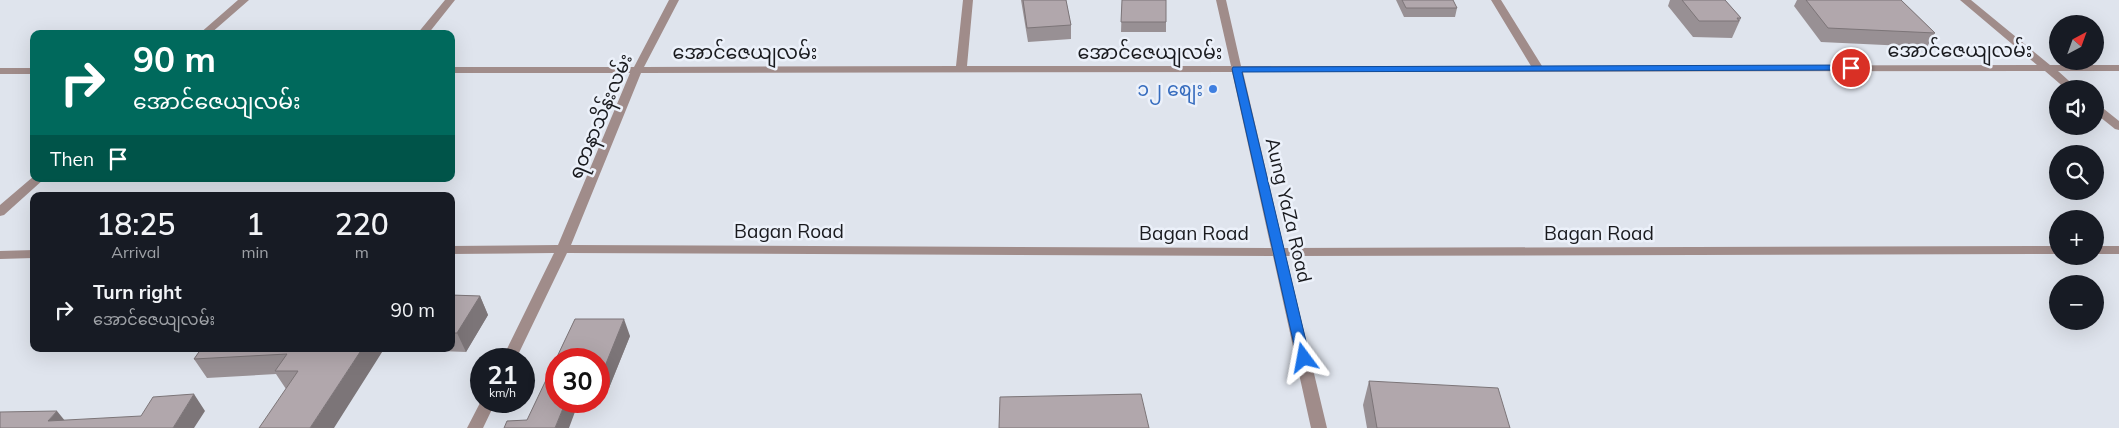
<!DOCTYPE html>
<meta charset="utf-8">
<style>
:root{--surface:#171b24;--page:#20242c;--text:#f1f3f6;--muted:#9ea1a6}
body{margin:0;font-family:Mulish,"Noto Sans Myanmar",sans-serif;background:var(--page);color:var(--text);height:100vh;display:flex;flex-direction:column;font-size:19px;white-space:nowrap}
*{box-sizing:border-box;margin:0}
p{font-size:16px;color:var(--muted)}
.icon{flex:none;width:28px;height:28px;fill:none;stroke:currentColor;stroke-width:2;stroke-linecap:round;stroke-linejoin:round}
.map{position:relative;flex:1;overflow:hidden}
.details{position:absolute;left:30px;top:192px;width:425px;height:160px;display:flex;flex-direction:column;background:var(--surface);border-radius:10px;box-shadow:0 5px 20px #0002}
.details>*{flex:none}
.hud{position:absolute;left:30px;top:30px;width:425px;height:152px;border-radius:10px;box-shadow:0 5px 20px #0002;background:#00695c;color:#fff;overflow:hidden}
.needle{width:32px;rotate:41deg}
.fabs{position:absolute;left:2049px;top:15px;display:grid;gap:10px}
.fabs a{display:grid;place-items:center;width:55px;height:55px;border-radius:50%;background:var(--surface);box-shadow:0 5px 20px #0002;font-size:25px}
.speed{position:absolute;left:470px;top:348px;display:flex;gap:10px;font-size:25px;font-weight:700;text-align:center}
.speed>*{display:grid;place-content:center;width:65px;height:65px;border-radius:50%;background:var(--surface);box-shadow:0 5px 20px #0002;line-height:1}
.speed small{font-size:12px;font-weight:400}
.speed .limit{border:8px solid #d22;background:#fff;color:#111}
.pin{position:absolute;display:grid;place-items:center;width:42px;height:42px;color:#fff;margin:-21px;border:2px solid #fff;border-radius:50%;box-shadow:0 1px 5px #0007}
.me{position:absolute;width:55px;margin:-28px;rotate:347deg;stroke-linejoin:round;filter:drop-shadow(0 0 4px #0008)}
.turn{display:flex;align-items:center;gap:18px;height:105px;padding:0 20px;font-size:22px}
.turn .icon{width:65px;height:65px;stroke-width:2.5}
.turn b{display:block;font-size:35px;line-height:42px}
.then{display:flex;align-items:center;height:48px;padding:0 20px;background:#0003;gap:10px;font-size:19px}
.eta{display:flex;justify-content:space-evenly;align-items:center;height:85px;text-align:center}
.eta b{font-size:30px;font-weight:600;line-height:35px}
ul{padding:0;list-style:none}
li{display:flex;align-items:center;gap:15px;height:65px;padding:0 20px}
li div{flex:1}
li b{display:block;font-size:19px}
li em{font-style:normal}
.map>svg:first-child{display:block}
</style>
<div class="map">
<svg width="2119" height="428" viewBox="0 0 2119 428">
<rect width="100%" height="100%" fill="#dfe4ed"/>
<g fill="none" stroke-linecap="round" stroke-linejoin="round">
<path fill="#a08c8a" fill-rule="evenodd" d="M238,0h11l-39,34h-11z
M445,0h10l-27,34h-11z
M669,0h10l-35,67 312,-1 7,-66h10l-6,66h264l-15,-66h10l15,66h290l-40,-66h10l41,66 495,-1 -77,-65h11l79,65h69v6h-61l20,18h-12l-21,-18 -802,1 41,176 774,-2v8l-772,2 41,172h-16l-38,-172 -706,-3 -51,106h-14l52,-106 -103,1v-8l107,-1 72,-172h-179v-6h183zM1232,72l39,176 -700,-3 70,-172z
M0,68h34v6h-34z
M2095,104l4,1 20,16v9l-4,-1 -20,-16z
M34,176v3h10l-40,36 -4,1v-11z
M2095,246h24v8h-24z
M34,250v8l-34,1v-8z
M481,401h15l-13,27h-16z"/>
</g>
<path fill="#989094" d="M1021,0h45l5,25v14l-43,3z
M1122,0l44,22v10h-45z
M1396,0h57l4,8 -2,9h-51z
M1670,0h55l16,18 -9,20 -39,-1 -25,-31z
M1797,0h104l34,33 -8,14 -106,-5 -27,-36z
M451,295l29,1 8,19 -22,37 -82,-3 -98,40 -10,-15 -69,4 -13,-19 7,-10h250z
M575,319l55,17 -21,52h-10v-29h-43z
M1369,381l141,47h-143l-4,-23z"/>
<path fill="#7c7578" d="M480,296l8,19 -22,37 -9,-19z
M624,319l6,17 -21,52 -6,-17z
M362,349h22l-50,79h-24z
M194,394l11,17 -11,17h-21z
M566,401h13l-10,27h-14z
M57,411l13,16 -22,-6z"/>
<path fill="#b1a7ac" stroke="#7c7578" d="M1023,0h43l5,25 -44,3z
M1122,0h44v22h-45z
M1402,0h51l4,8h-51z
M1682,0h43l16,18h-4l2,3h-40z
M1806,0h95l34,33 -107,-5z
M451,295l29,1 -23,37h-6z
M575,319h49l-21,52 -4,-1v-11h-43v42h10l-11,27h-51l3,-7 20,-1z
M201,349h161l-52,79h-51l39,-57h-23l12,-17 -93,5z
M1369,381l129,7 12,40h-133z
M194,394l-21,34h-173v-16l57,-1 -9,10 93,-5 12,-19z
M1141,394l8,34h-150l1,-31z"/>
<path fill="#1a73e8" stroke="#114b97" d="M1851,65l5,3 -2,2 -612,2 68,286 -2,3h-9l-2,-3 -65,-289 1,-2z"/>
<circle fill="#3f7fe0" stroke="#ecf1fa" stroke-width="2" cx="1213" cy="89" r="5"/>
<g text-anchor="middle" stroke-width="5" stroke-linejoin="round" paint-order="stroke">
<g font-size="19" fill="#191a1e" stroke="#ecf1fa">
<text x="1960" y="57">အောင်ဇေယျလမ်း</text>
<text x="745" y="59">အောင်ဇေယျလမ်း</text>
<text x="1150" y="59">အောင်ဇေယျလမ်း</text>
<text transform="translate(600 116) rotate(-67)" y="7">ရတနာသိန်းလမ်း</text>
<text transform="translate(1289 210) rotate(77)" y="7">Aung YaZa Road</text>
<text x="789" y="238">Bagan Road</text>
<text x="1194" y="240">Bagan Road</text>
<text x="1599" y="240">Bagan Road</text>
</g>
<g font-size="19" fill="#366cbe" stroke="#ecf1fa" text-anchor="end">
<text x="1203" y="96">၁၂ စျေး</text>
</g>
</g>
</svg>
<div class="fabs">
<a><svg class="needle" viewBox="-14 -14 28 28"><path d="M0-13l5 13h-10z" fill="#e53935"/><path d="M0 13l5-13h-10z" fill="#9ea1a6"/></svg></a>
<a><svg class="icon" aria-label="sound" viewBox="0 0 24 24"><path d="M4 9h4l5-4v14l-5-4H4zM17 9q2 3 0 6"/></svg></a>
<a><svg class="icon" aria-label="search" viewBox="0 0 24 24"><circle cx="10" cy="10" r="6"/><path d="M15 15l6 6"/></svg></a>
<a>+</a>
<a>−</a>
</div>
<div class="speed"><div>21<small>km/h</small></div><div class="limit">30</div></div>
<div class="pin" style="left:1851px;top:68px;background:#d93025"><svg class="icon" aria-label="arrive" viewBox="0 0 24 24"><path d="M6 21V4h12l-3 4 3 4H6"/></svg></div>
<svg class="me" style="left:1304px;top:358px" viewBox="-20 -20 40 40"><path d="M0-17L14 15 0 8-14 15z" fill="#1a73e8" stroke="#fff" stroke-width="4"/></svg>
<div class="hud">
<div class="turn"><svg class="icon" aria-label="right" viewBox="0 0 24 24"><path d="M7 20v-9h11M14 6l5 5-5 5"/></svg><div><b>90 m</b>အောင်ဇေယျလမ်း</div></div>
<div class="then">Then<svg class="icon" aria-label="arrive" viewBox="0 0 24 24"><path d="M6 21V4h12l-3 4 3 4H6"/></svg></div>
</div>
<section class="details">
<div class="eta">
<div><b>18:25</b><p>Arrival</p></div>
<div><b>1</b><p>min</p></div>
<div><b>220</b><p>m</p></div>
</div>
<ul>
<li><svg class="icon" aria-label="right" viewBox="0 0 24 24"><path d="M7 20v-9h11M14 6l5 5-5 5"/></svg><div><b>Turn right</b><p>အောင်ဇေယျလမ်း</p></div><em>90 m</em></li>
</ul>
</section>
</div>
